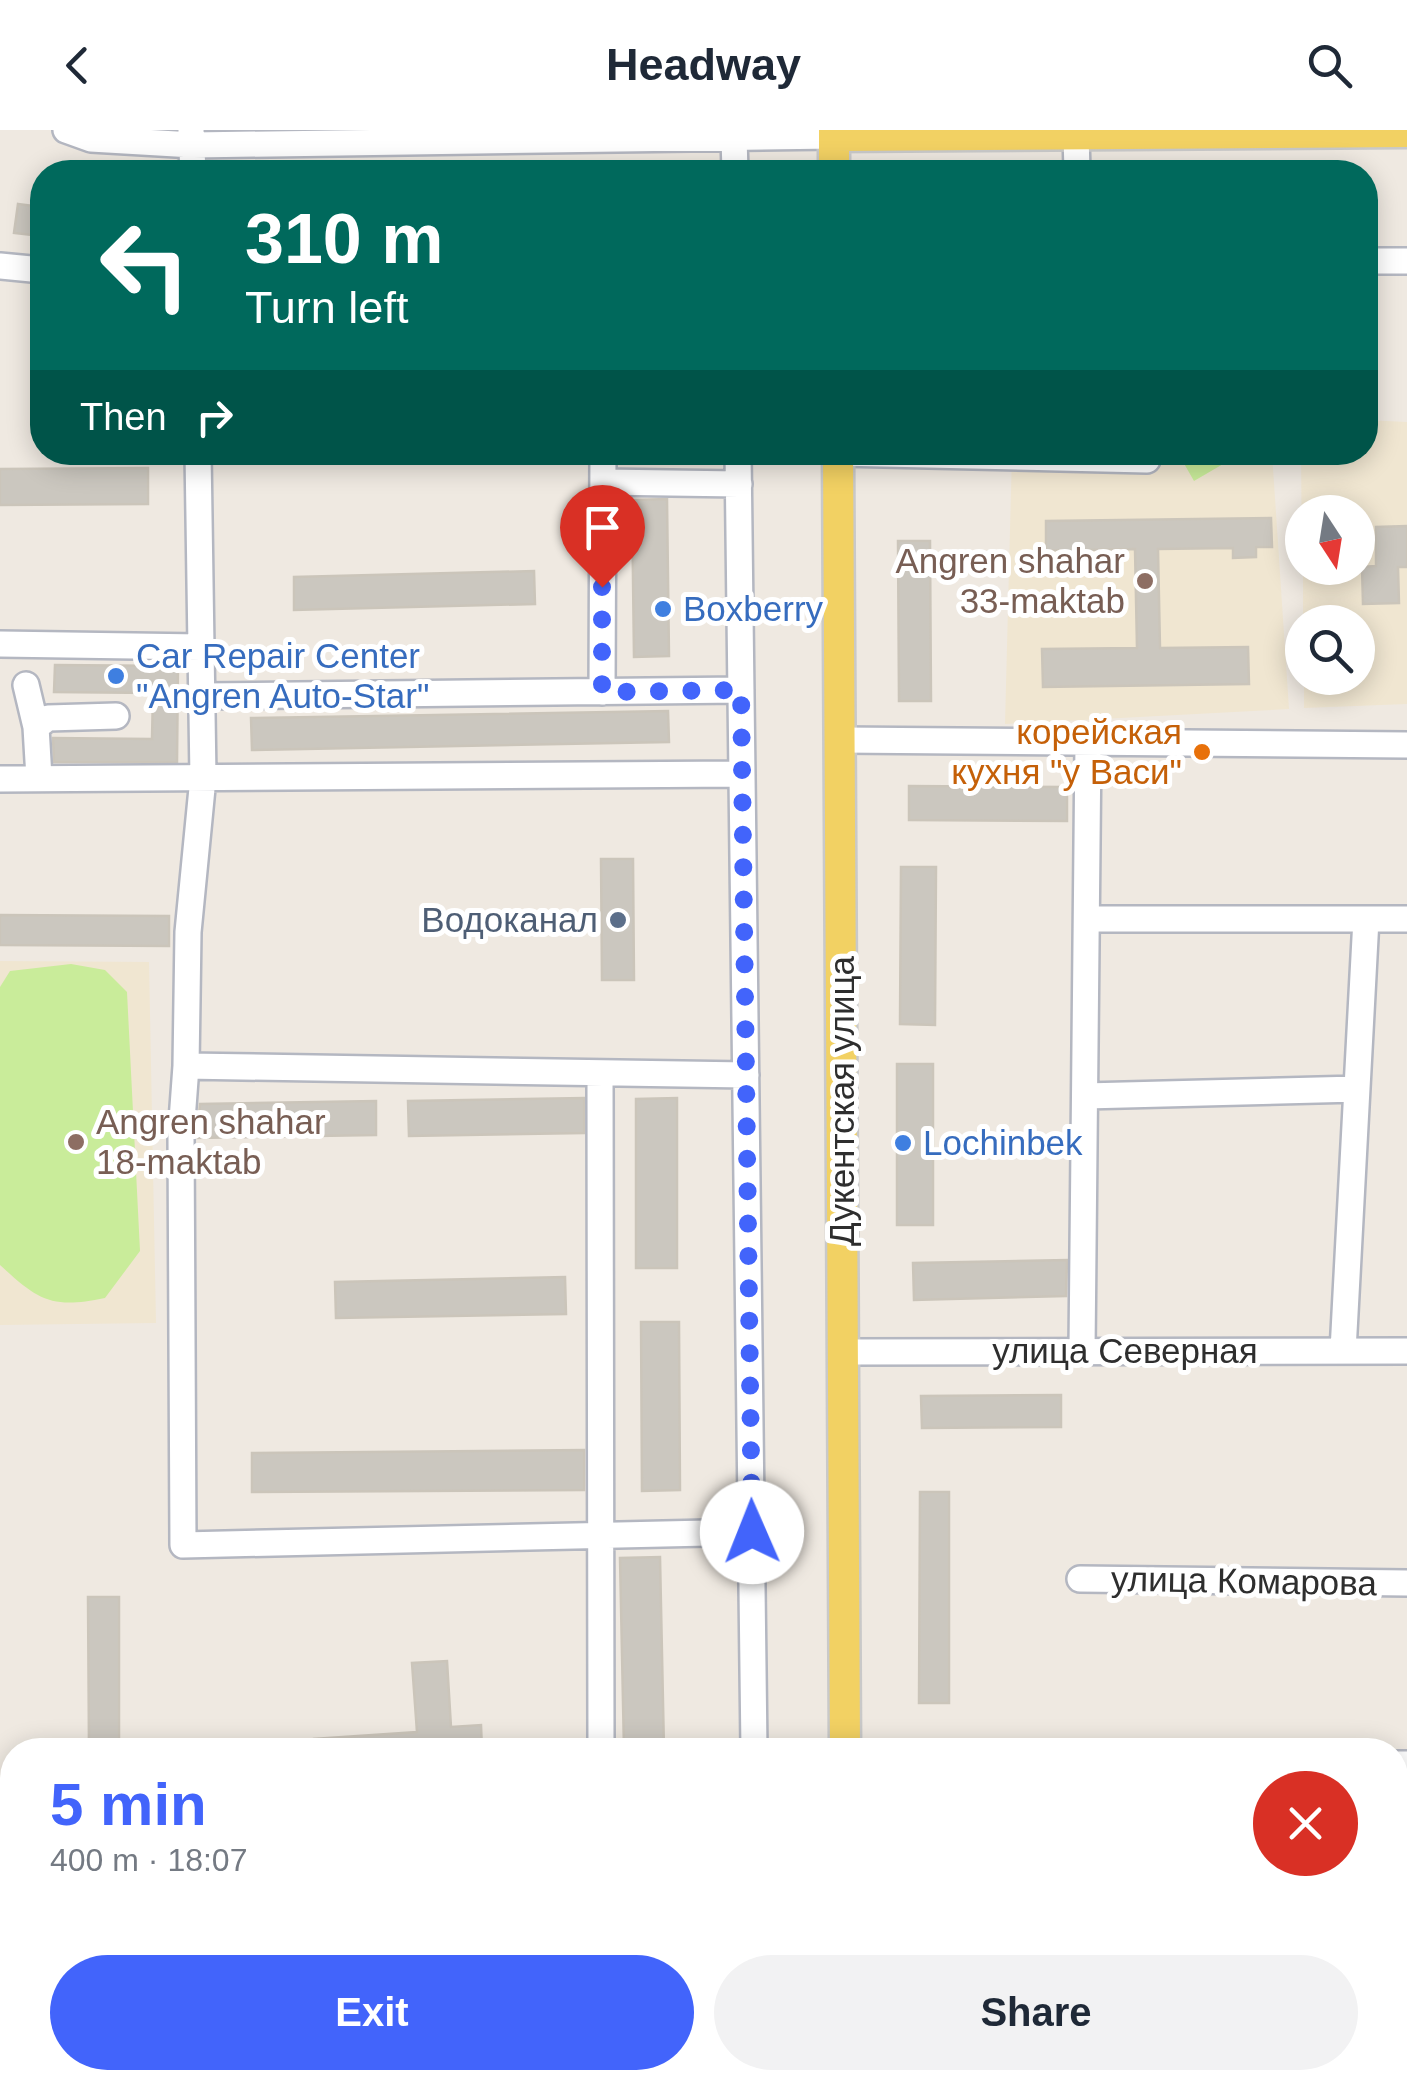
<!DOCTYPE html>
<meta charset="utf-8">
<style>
:root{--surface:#fff;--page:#f2f2f3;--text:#1f2937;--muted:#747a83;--accent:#4264fb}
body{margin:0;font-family:Arial,sans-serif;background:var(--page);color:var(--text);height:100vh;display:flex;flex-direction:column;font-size:38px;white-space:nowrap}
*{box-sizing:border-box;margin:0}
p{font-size:32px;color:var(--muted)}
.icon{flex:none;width:55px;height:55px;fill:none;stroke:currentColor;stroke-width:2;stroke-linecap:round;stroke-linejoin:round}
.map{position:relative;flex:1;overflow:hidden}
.drawer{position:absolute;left:0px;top:1608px;width:1408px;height:352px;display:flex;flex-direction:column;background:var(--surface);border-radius:40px 40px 0 0;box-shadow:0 5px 25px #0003}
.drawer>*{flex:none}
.banner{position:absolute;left:30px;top:30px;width:1348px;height:305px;border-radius:40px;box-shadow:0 5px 25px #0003;background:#00695c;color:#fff;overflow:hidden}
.needle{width:65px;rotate:168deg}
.tools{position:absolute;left:1285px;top:365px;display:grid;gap:20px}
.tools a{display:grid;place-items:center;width:90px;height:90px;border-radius:50%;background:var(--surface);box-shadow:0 5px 25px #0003;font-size:50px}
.pin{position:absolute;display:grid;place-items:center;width:85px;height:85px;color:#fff;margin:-102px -42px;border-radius:50% 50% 50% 0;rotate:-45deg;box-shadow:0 0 10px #0007}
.pin .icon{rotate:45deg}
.me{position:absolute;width:110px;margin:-55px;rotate:359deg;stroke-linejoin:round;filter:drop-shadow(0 0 8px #0008)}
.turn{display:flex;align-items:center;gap:35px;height:210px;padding:0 50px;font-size:45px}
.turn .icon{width:130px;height:130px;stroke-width:2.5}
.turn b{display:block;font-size:70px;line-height:85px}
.then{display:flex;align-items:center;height:95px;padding:0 50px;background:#0003;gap:20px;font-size:38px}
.round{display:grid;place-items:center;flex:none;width:105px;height:105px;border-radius:52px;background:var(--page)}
.summary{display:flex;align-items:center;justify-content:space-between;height:170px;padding:0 50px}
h1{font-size:60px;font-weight:600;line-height:75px;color:var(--accent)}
.primary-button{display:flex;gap:20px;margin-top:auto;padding:20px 50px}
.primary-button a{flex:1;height:115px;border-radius:60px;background:var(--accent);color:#fff;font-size:40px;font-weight:600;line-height:115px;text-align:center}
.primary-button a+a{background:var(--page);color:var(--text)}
header{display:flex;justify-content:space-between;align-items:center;height:130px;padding:0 50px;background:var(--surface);font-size:45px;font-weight:600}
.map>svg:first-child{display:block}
</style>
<header><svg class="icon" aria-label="back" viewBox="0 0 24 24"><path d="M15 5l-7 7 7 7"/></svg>Headway<svg class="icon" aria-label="search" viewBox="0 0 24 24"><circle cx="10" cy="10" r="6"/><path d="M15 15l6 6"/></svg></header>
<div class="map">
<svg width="1407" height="1959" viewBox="0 0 1407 1959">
<rect width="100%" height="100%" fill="#efe9e1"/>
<path fill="#f0e6d1" d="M1365,290l42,2v282l-103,4v-30h54v-56h-55v-54h55v-56h-56v49l-1,-108 64,-1z
M1012,323h260l17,256 -284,15z
M0,831l149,1 7,361 -156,2z"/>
<path fill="#c9ec9a" d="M1242,323l-48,28 -16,-28 64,-1z
M71,834l34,6 22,22 13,259 -35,47c-53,11 -66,3 -105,-33v-278l10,-16z"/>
<path fill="#cbc7bf" stroke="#cbc5ba" stroke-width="2.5" d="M18,74l24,3v29l-28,-3z
M148,338v36l-148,1v-36z
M667,369l2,157 -35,1 -2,-157z
M1271,388l1,29h-16v10l-23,1v-10l-75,1 2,99 88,-1 1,37 -206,3 -1,-38 95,-1 -2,-99 -52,1v8l-23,1v-9l-14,1v-30z
M1407,396v41h-9l1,36 -36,1 -1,-37 14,-1v-39z
M898,411h32l1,160h-32z
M534,441l1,33 -241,6v-33z
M55,535l123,1 -1,96h-123l-1,-24 99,1 1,-46 -99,-1z
M668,581l1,31 -417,8 -1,-32z
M909,656l158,1v34l-158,-1z
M601,729h32l1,121h-32z
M901,737h35l-1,158 -35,-1z
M0,785l169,1v30l-169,-1z
M897,934h36v161h-36z
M584,968v35l-175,3 -1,-35z
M677,968v170h-41v-169z
M376,971v34l-179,3 3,-34z
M1067,1130l-1,36 -152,4 -1,-37z
M565,1147l1,37 -230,4 -1,-36z
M641,1192h38l1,168 -38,1z
M1061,1265v32l-139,1 -1,-32z
M584,1320v40l-332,2v-39z
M920,1362h29v211h-30z
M660,1427l4,193h-40l-4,-192z
M88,1467h31v153h-30z
M447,1531l4,66 30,-2 1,25h-168v-11l103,-7 -5,-69z"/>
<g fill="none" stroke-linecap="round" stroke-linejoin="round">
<g stroke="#b4b7c1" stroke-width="30">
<path id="minor" d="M66,0l25,9 102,6 641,-9
M191,0l2,42
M1076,4l1,38
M734,7l1,35
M1365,131h42
M0,136l42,4
M198,322l5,326 -15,154 -2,134 -5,68 2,411 569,-13
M738,322l16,1298
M838,323l309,7
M603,352l136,2
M0,514l201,3
M26,555l10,42
M602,562l1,-240
M202,566l539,-6
M841,610l566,5
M39,648l-3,-51 12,-9 68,-2
M0,649l742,-5
M1087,789h320
M186,936l560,9
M600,943l1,677
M1085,966l272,-7
M1082,1220l6,-608
M1343,1221l23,-432
M842,1222l565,-1
M1080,1449l327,4
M1395,1634h12
M1395,1824h12
M4,1864l8,5
M147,1948l20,11
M633,1948v11
M758,1948v11"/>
</g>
<g stroke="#c9c9c9" stroke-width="35">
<path id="major" d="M834,0v42
M834,6l573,-4
M838,322l7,1298
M848,1948v11"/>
</g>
<use href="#minor" stroke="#fff" stroke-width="25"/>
<use href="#major" stroke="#f2d163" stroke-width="30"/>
</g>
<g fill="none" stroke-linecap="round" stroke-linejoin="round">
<path stroke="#4264fb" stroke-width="18" stroke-dasharray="0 32.4" d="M602,457v105l139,-2 11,842"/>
</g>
<g fill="#8d6e63" stroke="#fff" stroke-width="4">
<circle cx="1145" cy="451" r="10"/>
<circle cx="76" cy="1012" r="10"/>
</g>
<g fill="#3f7fe0" stroke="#fff" stroke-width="4">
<circle cx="663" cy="479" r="10"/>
<circle cx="116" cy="546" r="10"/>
<circle cx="903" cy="1013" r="10"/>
</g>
<circle fill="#e8710a" stroke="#fff" stroke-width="4" cx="1202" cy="622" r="10"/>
<circle fill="#5c6f8a" stroke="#fff" stroke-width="4" cx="618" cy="790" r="10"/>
<g text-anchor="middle" stroke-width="10" stroke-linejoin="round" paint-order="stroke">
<g font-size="35" fill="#785e54" stroke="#fff" text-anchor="end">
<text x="1125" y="443">Angren shahar<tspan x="1125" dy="40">33-maktab</tspan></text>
<text x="96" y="1004" text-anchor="start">Angren shahar<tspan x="96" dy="40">18-maktab</tspan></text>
</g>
<g font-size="35" fill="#366cbe" stroke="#fff" text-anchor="start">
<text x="683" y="491">Boxberry</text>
<text x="136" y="538">Car Repair Center<tspan x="136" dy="40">"Angren Auto-Star"</tspan></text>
<text x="923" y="1025">Lochinbek</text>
</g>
<g font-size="35" fill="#c56008" stroke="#fff" text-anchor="end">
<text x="1182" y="614">корейская<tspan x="1182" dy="40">кухня "у Васи"</tspan></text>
</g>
<g font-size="35" fill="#4e5e75" stroke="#fff" text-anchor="end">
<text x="598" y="802">Водоканал</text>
</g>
<g font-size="35" fill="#2e2e2e" stroke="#fff">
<text transform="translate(842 971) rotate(-90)" y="12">Дукентская улица</text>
<text x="1125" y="1233">улица Северная</text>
<text transform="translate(1244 1451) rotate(1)" y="12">улица Комарова</text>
</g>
</g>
</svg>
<div class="tools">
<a><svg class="needle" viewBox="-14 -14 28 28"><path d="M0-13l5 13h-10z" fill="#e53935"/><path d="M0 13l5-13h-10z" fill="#747a83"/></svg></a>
<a><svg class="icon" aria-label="search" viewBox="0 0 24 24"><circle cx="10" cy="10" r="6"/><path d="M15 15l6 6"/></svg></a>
</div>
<div class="pin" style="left:602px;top:457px;background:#d93025"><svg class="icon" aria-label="arrive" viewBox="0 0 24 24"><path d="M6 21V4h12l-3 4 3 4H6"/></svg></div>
<svg class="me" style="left:752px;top:1402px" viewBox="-20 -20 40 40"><circle r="19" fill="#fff"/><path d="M0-13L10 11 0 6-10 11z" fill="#4264fb"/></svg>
<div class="banner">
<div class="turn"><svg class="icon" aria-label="left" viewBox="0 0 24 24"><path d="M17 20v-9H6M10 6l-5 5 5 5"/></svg><div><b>310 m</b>Turn left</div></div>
<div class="then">Then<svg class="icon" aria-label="right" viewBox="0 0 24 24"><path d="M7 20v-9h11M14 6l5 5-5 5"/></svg></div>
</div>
<section class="drawer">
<div class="summary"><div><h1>5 min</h1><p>400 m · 18:07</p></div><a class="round" style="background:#d93025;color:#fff"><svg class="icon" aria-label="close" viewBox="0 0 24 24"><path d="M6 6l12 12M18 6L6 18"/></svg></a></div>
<div class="primary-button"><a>Exit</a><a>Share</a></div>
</section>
</div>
